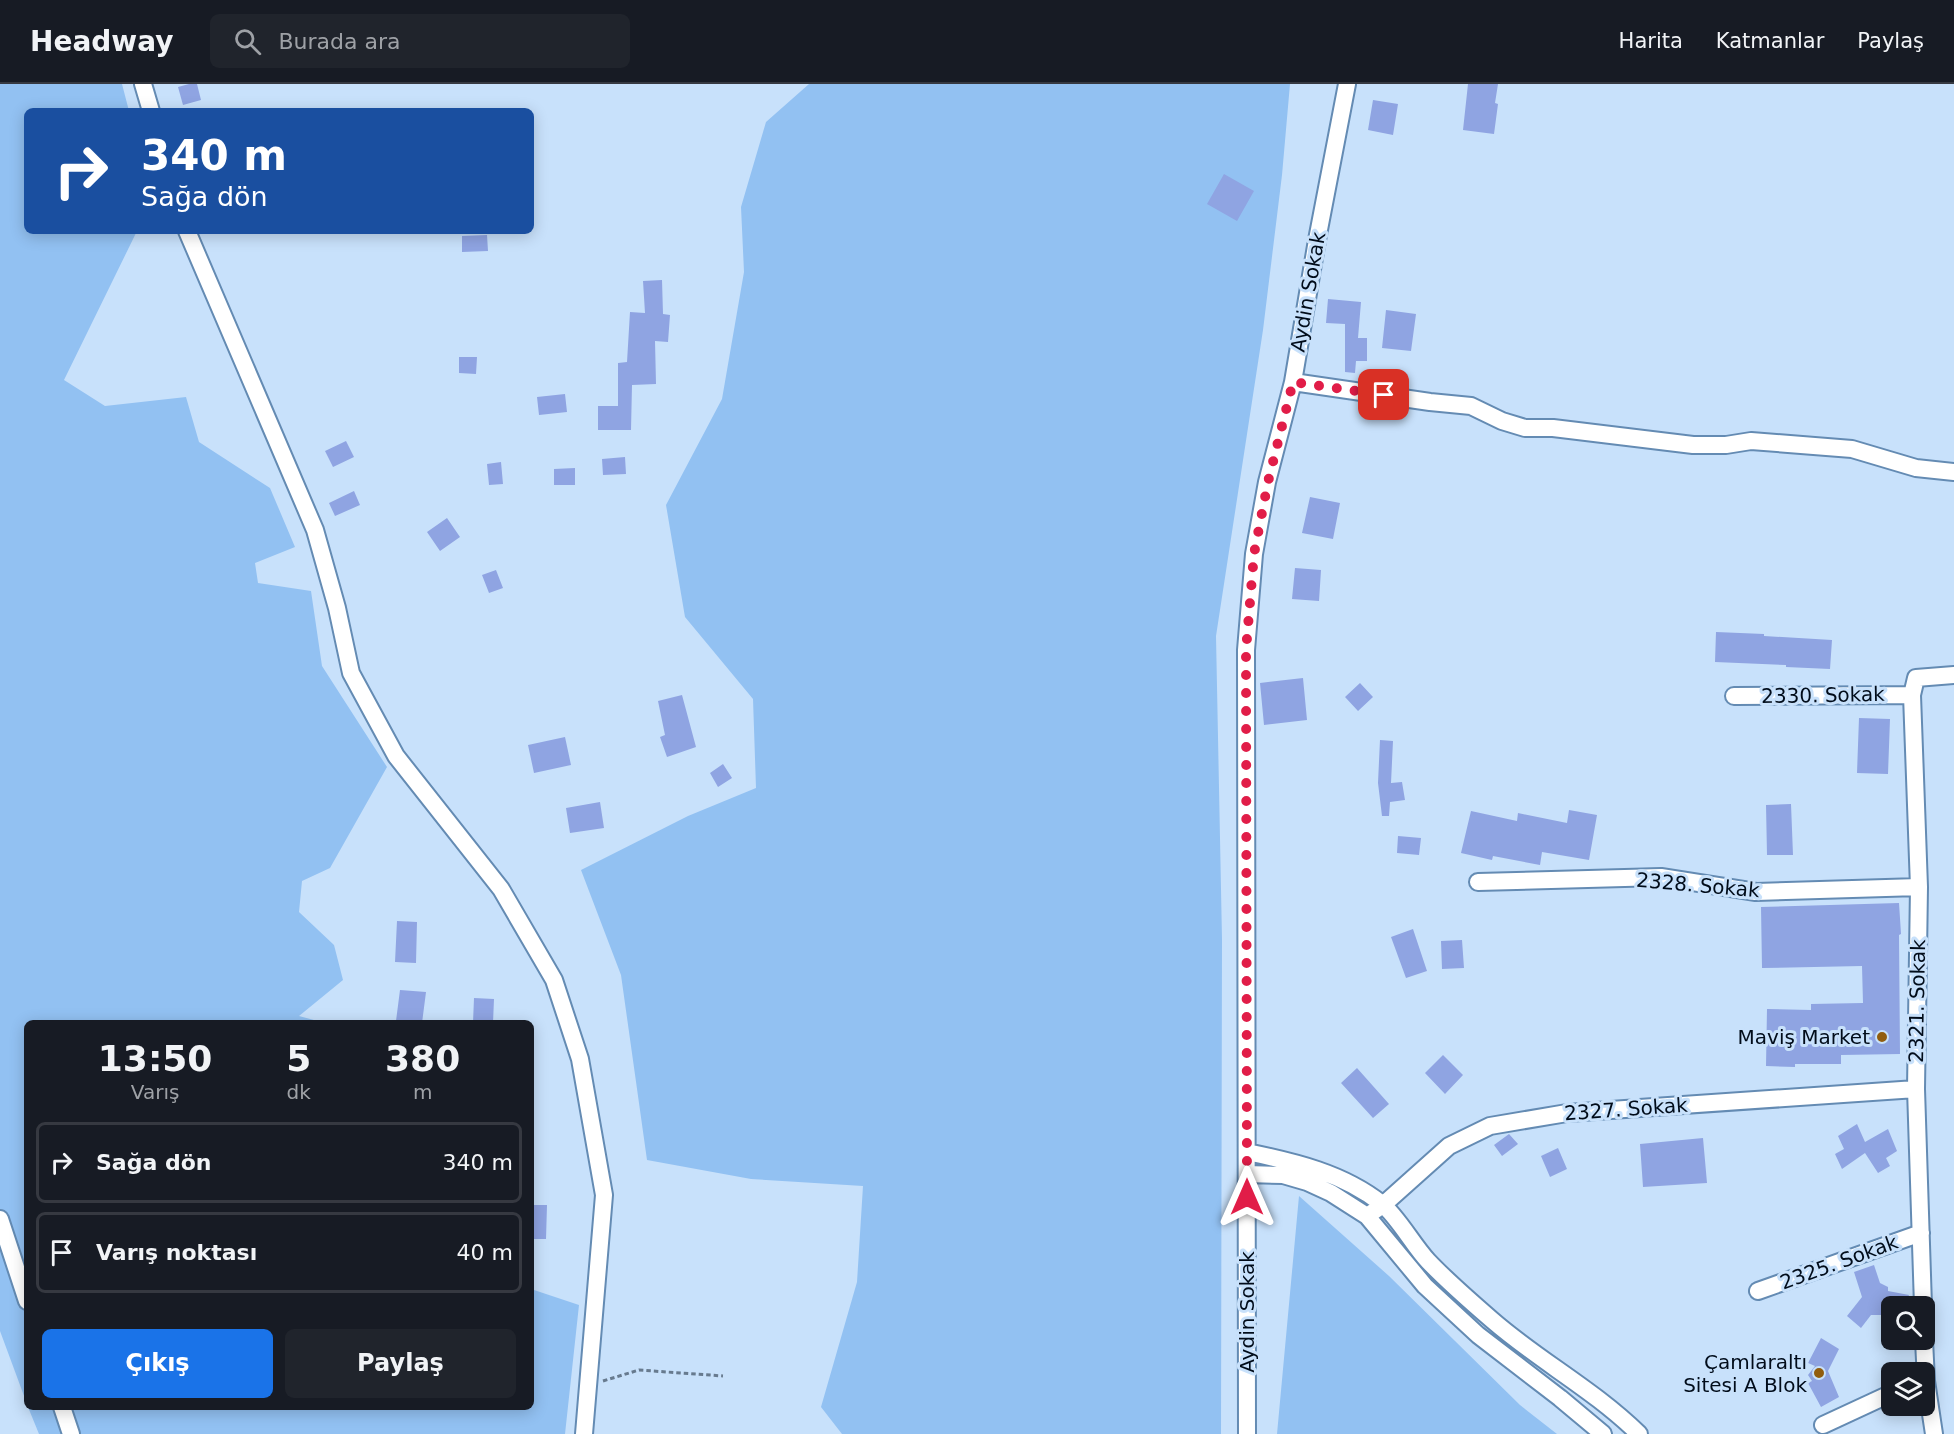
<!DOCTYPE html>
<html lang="tr">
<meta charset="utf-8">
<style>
:root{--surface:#171b24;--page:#20242c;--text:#f1f3f6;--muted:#9ea1a6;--line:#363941;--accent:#1a73e8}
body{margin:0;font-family:"DejaVu Sans",sans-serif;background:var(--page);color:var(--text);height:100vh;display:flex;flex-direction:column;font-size:22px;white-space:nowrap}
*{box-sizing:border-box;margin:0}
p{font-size:20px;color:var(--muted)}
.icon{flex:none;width:33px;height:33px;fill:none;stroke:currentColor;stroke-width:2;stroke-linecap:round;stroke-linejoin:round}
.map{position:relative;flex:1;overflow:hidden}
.details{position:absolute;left:24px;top:936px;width:510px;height:390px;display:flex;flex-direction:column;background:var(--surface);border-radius:9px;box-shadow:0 3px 15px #0003}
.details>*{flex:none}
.banner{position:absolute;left:24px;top:24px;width:510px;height:126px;border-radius:9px;box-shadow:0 3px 15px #0003;background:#1a4fa0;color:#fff;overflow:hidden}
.fabs{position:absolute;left:1881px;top:1212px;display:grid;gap:12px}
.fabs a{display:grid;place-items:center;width:54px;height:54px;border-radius:9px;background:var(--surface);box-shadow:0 3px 15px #0003;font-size:30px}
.pin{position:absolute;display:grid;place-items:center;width:51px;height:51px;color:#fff;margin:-26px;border-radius:12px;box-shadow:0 3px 9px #0006}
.me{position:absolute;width:66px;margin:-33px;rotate:0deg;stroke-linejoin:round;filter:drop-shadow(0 0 4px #0008)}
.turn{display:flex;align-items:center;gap:21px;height:126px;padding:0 18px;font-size:27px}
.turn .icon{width:78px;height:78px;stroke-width:2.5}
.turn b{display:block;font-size:42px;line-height:51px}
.eta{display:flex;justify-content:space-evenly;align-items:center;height:102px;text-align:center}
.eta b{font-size:36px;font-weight:600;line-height:42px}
.primary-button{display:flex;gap:12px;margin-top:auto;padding:12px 18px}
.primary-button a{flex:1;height:69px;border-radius:9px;background:var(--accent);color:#fff;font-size:24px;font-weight:600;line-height:69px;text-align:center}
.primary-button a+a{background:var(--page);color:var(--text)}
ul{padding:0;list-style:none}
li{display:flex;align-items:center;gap:18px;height:81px;margin:0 12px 9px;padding:0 6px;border:3px solid var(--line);border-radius:9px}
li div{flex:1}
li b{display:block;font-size:22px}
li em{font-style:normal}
header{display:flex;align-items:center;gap:36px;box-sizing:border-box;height:84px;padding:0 30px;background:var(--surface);border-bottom:2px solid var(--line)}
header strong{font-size:28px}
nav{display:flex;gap:33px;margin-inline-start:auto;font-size:21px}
.search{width:420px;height:54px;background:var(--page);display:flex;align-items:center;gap:15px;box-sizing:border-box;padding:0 21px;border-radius:9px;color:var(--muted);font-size:22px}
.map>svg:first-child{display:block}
</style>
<header>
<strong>Headway</strong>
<div class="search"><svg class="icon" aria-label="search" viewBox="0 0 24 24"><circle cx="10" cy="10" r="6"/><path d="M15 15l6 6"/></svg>Burada ara</div>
<nav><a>Harita</a><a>Katmanlar</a><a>Paylaş</a></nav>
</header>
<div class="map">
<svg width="1954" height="1350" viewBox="0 0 1954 1350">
<rect width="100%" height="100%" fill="#c8e1fb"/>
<path fill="#92c1f2" d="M0,0h122l7,27h-102v120h110l-73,149 41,26 81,-9 13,45 71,46 25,59 -40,16 3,20 53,8 11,75 65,101 -57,101 -28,13 -3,31 35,33 9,35 -44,36 26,7h-298v381l-27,-73z
M809,0h481l-8,91 -19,155 -47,306 6,303 -1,495h-379l-21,-27 36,-125 6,-96 -112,-7 -104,-19 -26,-185 -40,-105 107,-54 68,-28 -3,-89 -68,-82 -19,-112 56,-106 22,-127 -3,-65 25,-85z
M1299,1112l90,80 131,129 37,29h-280z
M531,1205l48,16 -14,129h-526l-11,-27h503z"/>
<path fill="#8fa4e2" d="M189,0h8l4,16 -18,5 -5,-18z
M1468,0h30l-3,19 3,1 -4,30 -31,-4z
M1373,16l25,4 -5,31 -25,-5z
M1224,90l30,17 -17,30 -30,-17z
M487,151l1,16 -26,1v-16z
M662,196l1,34 7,1 -2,27 -13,-1 1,43 -24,1 -1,45h-33v-24h20v-43l9,-1 3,-50 15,1 -2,-32z
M1328,215l33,3 -3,36h9v23h-11l-1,12 -10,-1v-48l-19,-1z
M1386,226l30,4 -5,37 -29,-3z
M459,273h18l-1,17 -17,-1z
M565,310l2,18 -28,3 -2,-18z
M346,357l8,16 -21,10 -8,-16z
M625,373l1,17 -23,1 -1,-16z
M501,378l2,22 -14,1 -2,-21z
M575,384v17h-21v-16z
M354,407l6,14 -25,11 -6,-13z
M1310,413l30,6 -7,36 -31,-6z
M447,434l13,19 -20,14 -13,-19z
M1295,484l26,2 -2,31 -27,-2z
M496,486l7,18 -14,5 -7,-18z
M1716,548l48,2v2l68,4 -2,29 -44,-2v-2l-71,-3z
M1303,594l4,42 -43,5 -4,-42z
M1360,599l13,14 -15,14 -13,-14z
M682,611l14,52 -29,10 -7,-20 5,-2 -7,-34z
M1859,634l31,1 -2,55 -31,-1z
M565,653l6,28 -37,8 -6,-28z
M1380,656l13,1 -2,42 11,-1 3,18 -15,2 -1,14h-7l-4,-33z
M723,680l9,14 -14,9 -8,-14z
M600,718l4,26 -34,5 -4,-25z
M1791,720l2,51h-26l-1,-50z
M1569,726l28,5 -8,45 -47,-8 -2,13 -47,-9 -1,4 -31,-7 10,-42 46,10 1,-8 49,10z
M1398,752l23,2 -2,17 -22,-2z
M1899,819l2,31 -2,1 1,119 -59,1v9h-46v3l-29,-1 1,-57 44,1v-6l52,-1 -1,-37 -100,2 -1,-61z
M397,837l20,1 -1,41 -21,-1z
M1413,845l14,42 -21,7 -15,-41z
M1462,856l2,28 -22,1 -1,-28z
M400,906l26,2 -4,31 -26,-2z
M474,914l20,1 -1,24h-20z
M1443,971l20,20 -18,19 -20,-21z
M1357,984l32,36 -16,14 -32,-35z
M1857,1040l8,18 23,-13 9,22 -11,7 4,8 -12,7 -13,-20 -23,16 -7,-15 9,-5 -6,-13z
M1509,1050l9,10 -16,12 -8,-11z
M1703,1054l4,45 -64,4 -3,-43z
M1558,1064l9,21 -17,8 -9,-21z
M531,1121h16l-1,34h-15z
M1874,1181l6,18 8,4v4l21,4 -4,11h-13v6l-7,-1 -3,4h-11l-10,13 -14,-12 15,-19 -8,-25z
M1821,1254l18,11 -11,22 11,26 -18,10 -13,-24 4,-2 -4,-6 7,-9 -7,-3z"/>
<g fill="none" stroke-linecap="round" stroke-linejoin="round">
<g stroke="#648bb3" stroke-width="20">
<path id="minor" d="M143,0l8,27
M187,147l128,299 22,78 14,65 45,83 105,133 53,91 26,79 24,136 -20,239
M1293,298l137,20 41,4 31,15 23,7h28l140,17h33l25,-4 101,8 64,19 38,4
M1734,612l178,-1
M1478,798l183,-5 95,15 163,-5
M1247,1068c48,10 96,21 135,52 16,13 31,41 46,57 19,20 42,40 64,59 47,41 101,69 147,114
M1247,1090l36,1 24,7 24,11 36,23 58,70 53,49 82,63 43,36
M1367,1132l16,-11 66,-59 41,-20 77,-13 349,-24
M0,1135l27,82
M1758,1207l163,-58
M1923,1222l-7,-217 3,-202 -7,-192 4,-17 38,-3
M1924,1256l2,41 8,53
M62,1323l9,27
M1823,1341l69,-32
M1247,1350l-1,-784 8,-96 13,-72 26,-100 24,-142 30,-156"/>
</g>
<path stroke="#677a8e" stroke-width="3" stroke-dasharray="4.5 3" stroke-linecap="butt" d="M603,1297l36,-11 84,6"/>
<use href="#minor" stroke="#fff" stroke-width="16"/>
</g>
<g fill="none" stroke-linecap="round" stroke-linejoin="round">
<path stroke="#e11d48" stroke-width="10" stroke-dasharray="0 18" d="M1247,1113l-1,-547 8,-96 14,-72 25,-100 91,13"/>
</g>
<g fill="#915d0f" stroke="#c8e1fb" stroke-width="2">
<circle cx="1882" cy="953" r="6"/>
<circle cx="1819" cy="1289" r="6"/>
</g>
<g text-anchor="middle" stroke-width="6" stroke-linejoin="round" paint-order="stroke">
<g font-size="20" fill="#010c1a" stroke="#c8e1fb">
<text transform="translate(1308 208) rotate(-80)" y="7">Aydin Sokak</text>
<text transform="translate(1823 611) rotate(-1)" y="7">2330. Sokak</text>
<text transform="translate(1698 801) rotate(5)" y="7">2328. Sokak</text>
<text transform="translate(1917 917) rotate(-89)" y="7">2321. Sokak</text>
<text transform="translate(1626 1025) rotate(-4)" y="7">2327. Sokak</text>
<text transform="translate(1839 1178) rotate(-20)" y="7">2325. Sokak</text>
<text transform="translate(1247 1228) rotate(-90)" y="7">Aydin Sokak</text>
</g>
<g font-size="20" fill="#010c1a" stroke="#c8e1fb" text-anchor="end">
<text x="1870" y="960">Maviş Market</text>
<text x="1807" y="1285">Çamlaraltı<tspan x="1807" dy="23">Sitesi A Blok</tspan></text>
</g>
</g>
</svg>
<div class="fabs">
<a><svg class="icon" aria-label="search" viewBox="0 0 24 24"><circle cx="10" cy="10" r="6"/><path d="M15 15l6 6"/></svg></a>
<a><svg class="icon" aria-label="layers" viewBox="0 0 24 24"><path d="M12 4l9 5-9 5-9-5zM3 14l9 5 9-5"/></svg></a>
</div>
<div class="pin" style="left:1384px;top:311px;background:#d93025"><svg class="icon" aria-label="arrive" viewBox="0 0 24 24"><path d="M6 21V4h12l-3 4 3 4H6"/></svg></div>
<svg class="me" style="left:1247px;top:1113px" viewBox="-20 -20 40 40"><path d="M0-17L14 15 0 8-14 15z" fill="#e11d48" stroke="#fff" stroke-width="4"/></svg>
<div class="banner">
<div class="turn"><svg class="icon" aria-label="right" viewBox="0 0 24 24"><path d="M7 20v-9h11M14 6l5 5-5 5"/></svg><div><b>340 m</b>Sağa dön</div></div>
</div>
<section class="details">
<div class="eta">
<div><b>13:50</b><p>Varış</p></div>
<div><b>5</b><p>dk</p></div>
<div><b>380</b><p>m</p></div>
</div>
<ul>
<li><svg class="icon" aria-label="right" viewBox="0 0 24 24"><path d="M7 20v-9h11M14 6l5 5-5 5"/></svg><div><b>Sağa dön</b></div><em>340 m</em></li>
<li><svg class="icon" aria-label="arrive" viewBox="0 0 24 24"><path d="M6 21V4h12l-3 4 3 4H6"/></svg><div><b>Varış noktası</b></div><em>40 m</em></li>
</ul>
<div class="primary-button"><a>Çıkış</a><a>Paylaş</a></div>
</section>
</div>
